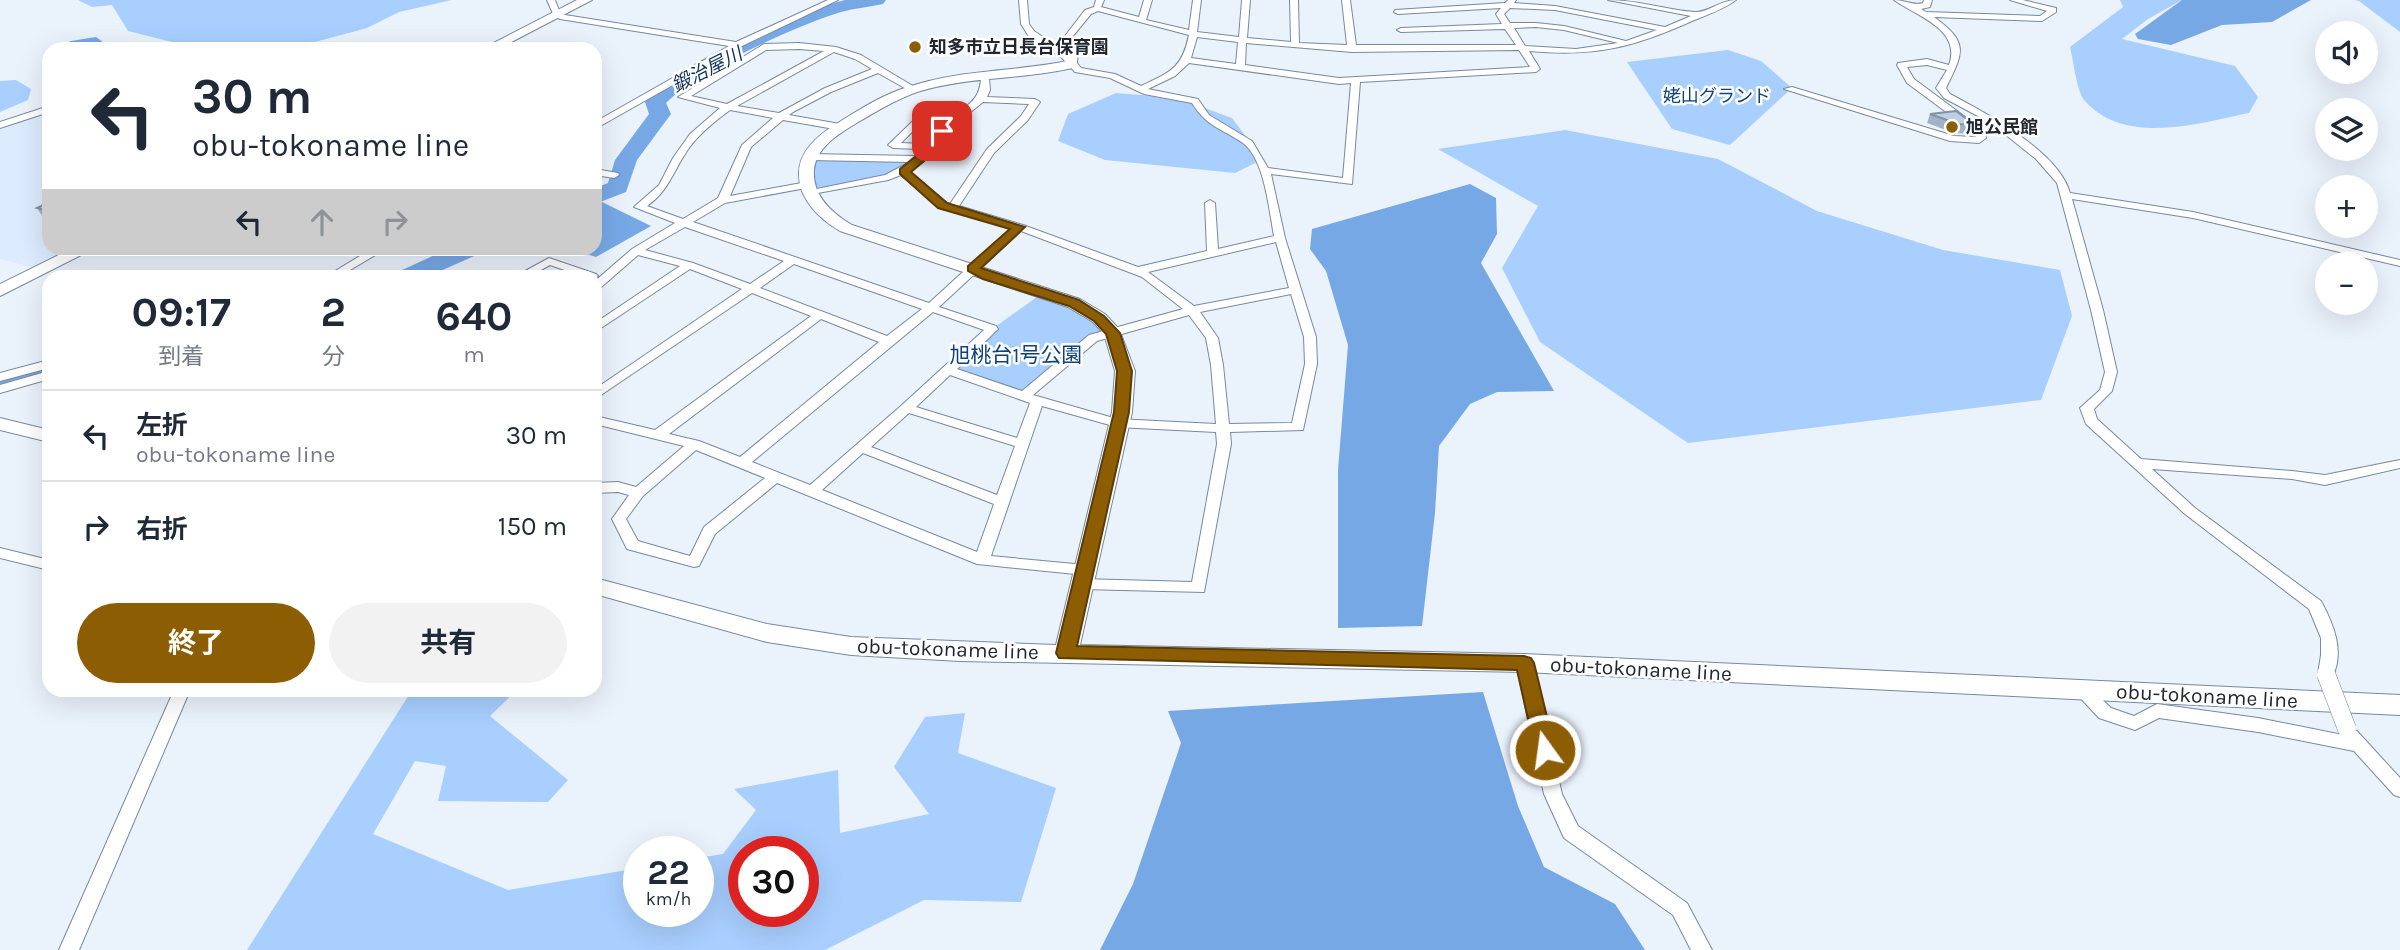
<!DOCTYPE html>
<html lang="ja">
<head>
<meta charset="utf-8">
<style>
  :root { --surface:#fff; --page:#f2f2f3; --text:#1f2937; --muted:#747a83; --line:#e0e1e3; --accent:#8c5d03 }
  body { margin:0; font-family:Karla,"Noto Sans JP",sans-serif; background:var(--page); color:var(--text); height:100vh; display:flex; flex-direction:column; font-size:26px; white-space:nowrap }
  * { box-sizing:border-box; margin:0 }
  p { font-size:23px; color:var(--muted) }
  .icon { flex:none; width:38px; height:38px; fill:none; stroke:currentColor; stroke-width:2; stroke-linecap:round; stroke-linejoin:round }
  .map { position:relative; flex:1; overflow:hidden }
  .sheet { position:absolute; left:42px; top:270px; width:560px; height:427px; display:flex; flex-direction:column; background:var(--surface); border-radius:21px; box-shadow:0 7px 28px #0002 }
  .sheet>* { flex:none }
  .top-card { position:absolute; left:42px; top:42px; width:560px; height:214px; border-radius:21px; box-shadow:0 7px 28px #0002; background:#fff; color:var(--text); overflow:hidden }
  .tools { position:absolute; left:2315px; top:21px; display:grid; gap:14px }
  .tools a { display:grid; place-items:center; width:63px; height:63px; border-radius:50%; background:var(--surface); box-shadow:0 7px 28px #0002; font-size:35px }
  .speed { position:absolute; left:623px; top:836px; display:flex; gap:14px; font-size:35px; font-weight:700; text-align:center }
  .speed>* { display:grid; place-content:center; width:91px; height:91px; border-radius:50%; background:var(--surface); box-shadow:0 7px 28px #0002; line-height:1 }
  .speed small { font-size:18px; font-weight:400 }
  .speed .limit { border:10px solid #d22; background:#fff; color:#111 }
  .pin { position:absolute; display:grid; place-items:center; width:60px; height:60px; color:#fff; margin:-30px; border-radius:14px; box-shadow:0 4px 10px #0006 }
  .me { position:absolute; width:77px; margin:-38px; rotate:346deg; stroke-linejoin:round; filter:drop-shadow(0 0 5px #0008) }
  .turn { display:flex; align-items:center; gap:24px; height:147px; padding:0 35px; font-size:32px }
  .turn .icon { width:91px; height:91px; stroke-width:2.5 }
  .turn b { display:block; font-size:49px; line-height:60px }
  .lanes { display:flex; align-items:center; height:66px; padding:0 35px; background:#0003; justify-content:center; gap:35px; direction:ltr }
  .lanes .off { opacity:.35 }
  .eta { display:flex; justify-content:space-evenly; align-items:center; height:119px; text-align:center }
  .eta b { font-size:42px; font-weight:700; line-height:49px }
  .primary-button { display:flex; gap:14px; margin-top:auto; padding:14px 35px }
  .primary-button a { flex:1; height:80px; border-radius:42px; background:var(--accent); color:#fff; font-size:28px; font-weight:700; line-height:80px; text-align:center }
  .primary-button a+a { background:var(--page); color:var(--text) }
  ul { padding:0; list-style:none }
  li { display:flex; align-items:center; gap:21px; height:91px; padding:0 35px; border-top:2px solid var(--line) }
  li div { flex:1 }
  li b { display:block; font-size:26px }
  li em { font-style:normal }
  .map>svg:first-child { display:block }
  .built { fill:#dcebfe }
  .green { fill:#a8cfff; fill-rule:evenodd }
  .water { fill:#77a8e6 }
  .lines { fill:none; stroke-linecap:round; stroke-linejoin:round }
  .river { fill:#77a8e6; fill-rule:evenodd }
  .street-casing { stroke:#7789a0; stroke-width:2 }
  .secondary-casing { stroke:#7789a0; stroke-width:2 }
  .street { fill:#fff; fill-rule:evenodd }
  .secondary { fill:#fff; fill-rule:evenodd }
  .street-bridge-casing { stroke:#7789a0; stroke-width:19; stroke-linecap:butt }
  .street-bridge { stroke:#fff; stroke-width:18 }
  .wall { fill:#a2b2c7 }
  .building { fill:#bccfe7; stroke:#8491a2; stroke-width:2 }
  .route { fill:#8c5d03; stroke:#5b3c02; stroke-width:2 }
  .poi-dot { fill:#8c5d03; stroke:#fff; stroke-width:2.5 }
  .labels { text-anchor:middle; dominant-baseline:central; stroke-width:5; stroke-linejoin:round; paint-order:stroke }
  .far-poi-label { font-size:18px; font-weight:bold; fill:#202731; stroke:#fff; text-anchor:start }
  .far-park-label { font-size:18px; fill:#0f4279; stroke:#fff }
  .far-water-label { font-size:19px; font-style:italic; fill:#10325a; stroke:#fff }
  .park-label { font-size:21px; fill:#0f4279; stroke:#fff }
  .street-label { font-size:21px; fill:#202731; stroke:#fff }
</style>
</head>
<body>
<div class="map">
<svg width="2400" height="950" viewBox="0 0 2400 950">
  <rect width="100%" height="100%" fill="#eaf2fc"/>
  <path class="built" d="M49,111V248L87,249L43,270L0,259V130Z"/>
  <path class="green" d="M60,0H452L399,12L367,28L315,42L335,49H200L128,31L112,5L92,7L78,0Z
    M2120,0H2182L2148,19L2122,39L2235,66L2258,97L2249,113C2197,124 2124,146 2084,100C2077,91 2073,59 2070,47L2123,7Z
    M2354,0H2400V32L2359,1Z
    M1728,50L1761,61L1792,88L1730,145L1672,129L1627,62Z
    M16,80L31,89L28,100L0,112V81Z
    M1116,93L1177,98L1232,118L1263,159L1235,173L1105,160L1058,141L1068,114Z
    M1565,130L1718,159L1817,211L1943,250L2060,270L2072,316L2041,400L1688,443L1540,342L1502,268L1538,206L1438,149Z
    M810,157L920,159L904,172L827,190L816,187L806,167Z
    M1044,292L1113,333L1092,338L1024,396L948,370L992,329Z
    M412,690H508L514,693L490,716L568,780L548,802L438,801L446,766L415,761L373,834L508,890L639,868V912H698V858L723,854L756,810L734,789L838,770L840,833L929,814L894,767L925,717L965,713L958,753L1056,788L1021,902L924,900L825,950H247ZM744,852H803V912H744Z"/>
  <path class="water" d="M2182,0H2311L2272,22L2222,25L2171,45L2138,39L2135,34Z
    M96,37L107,45L142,42L175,44L164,49H50L71,41Z
    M1470,184L1496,198L1497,234L1481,263L1554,391L1497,392L1470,404L1439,446L1435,513L1422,626L1338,628V470L1348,345L1326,271L1310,249L1312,229Z
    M602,202L651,226L596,257L571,249L595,248V204Z
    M1483,692L1518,806L1544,867L1615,904L1645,950H1100L1133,884L1181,743L1168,711Z"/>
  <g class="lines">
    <path class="river" d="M845,0H886L883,4C869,7 855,8 841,12C795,26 699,70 666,103L671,114L637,160L626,192L595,204V188L608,183L615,160L649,114L645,102C669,66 801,11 845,0Z
      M450,248H484L481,253L429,276H396L400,271Z
      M49,360V378L0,391V373Z"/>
    <defs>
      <path id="street" d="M547,0H555L560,13L565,15L736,42L828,0H838L740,47L595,129V122L729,46L560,19L554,16Z
        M1019,0H1027L1029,24L1034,31L1069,55L1065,36L1085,10L1094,7L1096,0H1104L1101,7L1139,17L1144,0H1152L1146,20L1189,30L1193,0H1201L1197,32L1239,37L1242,0H1250L1247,38L1291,42L1290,0H1298L1299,43L1347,45L1342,0H1350L1356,45H1516L1505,29L1401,32L1397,30L1401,28L1502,24L1496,14L1501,8L1398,14L1394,12L1395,10L1505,3L1508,0H1516L1514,3L1555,6L1665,27L1691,16L1608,0C1638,0 1666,10 1695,12C1708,13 1720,0 1736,0C1724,9 1707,15 1692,21C1632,48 1594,57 1529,51L1540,69L1536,72L1360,82L1352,184L1271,174L1285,238L1316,337L1317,364L1303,430L1230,432L1231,444L1204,592L1081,589L1076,588L1073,584L1076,580L1081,579L1192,582L1217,444L1216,432L1117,427L1042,406L991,556L1085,565L1090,566L1093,570L1090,574L1085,575L977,564L777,483L715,534L699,566L694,567L627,549L612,519L629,495L618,492L595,493V483L618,482L636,487L684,446L595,424V416L655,430L811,316L752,293L595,399V389L742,289L690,269L595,332V323L680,266L638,255L599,289L595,290V281L632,249L675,223L634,207L659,185L673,158L690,134L720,108L678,97L764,44L799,43L836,47L861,55L918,89L910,91L878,73L831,92L793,112L789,115L840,124L845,127L840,130L783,120L751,147L730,196L807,182L811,183V187L725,203L693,222L929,303L1011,228L939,207L901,175L888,180L807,195V191L885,175L910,162L810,160L805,157L810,154L915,156L921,149L893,148L888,145L913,121L937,108L960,112C973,101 980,96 981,78L985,75L989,78L990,90L987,97L1035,99L1040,102L1028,120L994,153L959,206L1023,225L1138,267L1207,251L1205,203L1210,200L1215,203L1218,249L1274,236C1269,210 1265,160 1243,143C1221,128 1207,127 1192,103L1144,94L1110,78L1075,72L1062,58L1028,35L1021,24ZM1510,8L1555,10L1657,30L1626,41L1564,26L1536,23H1510L1504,14ZM1098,11L1189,35C1182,69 1170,72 1141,86L1115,74L1081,68L1077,63L1078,51L1073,36L1091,14ZM1536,27L1564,30L1618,43L1576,49L1525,46L1514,28ZM1197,37L1238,42L1236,64L1191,58ZM1246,43L1352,52L1519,50L1530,67L1339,78L1245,65ZM799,49L824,51L727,104L691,96L766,50ZM834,52L855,59L872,69L825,88L779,113L737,106ZM1189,63L1339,84L1351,83L1343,178L1268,168L1252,141L1209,115L1198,99L1148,89L1175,76ZM983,102L1029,104L1021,116L987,149L950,204L947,203L909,171L924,161L945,133ZM730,110L773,118L742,145L718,198L683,219L647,206C669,191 674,169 689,148C700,133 715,121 730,110ZM941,113L954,116L926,144L901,143L919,125ZM685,227L784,261L750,284L693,263L645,250ZM1021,231L1142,277L1183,309L1089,335L1022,391L957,369L998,329L996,326L939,307ZM1276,242L1289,288L1194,306L1148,272ZM794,264L922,309L887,336L760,288ZM1291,294L1304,337L1305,364L1292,423L1229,424L1223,365L1218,338L1200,312ZM933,312L984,330L902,405L810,485L752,462ZM1189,315L1206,338L1211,365L1216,424L1117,419L1033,395L1097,341ZM821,319L879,342L740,457L699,441L669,434ZM950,375L1030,403L1017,438L916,407ZM909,413L1015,446L997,495L871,447ZM696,450L765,478L704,527L690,556L638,541L626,519L643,496ZM863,453L994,504L977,552L822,490Z
        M1894,0C1905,0 1913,6 1923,3L1924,0H1932L1930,7L1921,9L1926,12L2040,16L2047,11L2010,0H2023L2056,8V12L2042,21L1934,17C1970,43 1963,53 1946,88L1950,94C1986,113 2059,152 2070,193L2193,212L2400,260V266L2193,218L2072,199L2103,310L2117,372L2112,391L2094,409L2097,419L2141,459L2292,471L2325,475L2400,460V468L2325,485L2292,479L2152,469L2195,508L2321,601C2334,625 2345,652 2332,678L2326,680L2320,678L2318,674L2321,655V638L2309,609L2185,514L2086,424L2080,408L2100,390L2105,372L2091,310L2057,183L2036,159L1991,123L1944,98L1936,88L1947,70L1927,65L1907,67L1914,79L1984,131L1986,138L1979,143L1950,141L1784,89L1792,87L1954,136L1976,137V134L1907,83L1897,65L1898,63L1927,59L1949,65C1962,29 1916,16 1894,0Z
        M49,106V112L0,128V122Z
        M595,169L618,173L619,175L614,178L595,175Z
        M373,248H387L340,276H327Z
        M549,258L596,274L598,276L595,279V276H582L550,265L530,276H516Z
        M49,360V368L0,381V373Z
        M49,371V379L0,393V385Z
        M0,548L49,560V570L0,558Z
        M1524,657L1530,659L1532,663L1562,794L1578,826L1687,903L1712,950H1691L1673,915L1564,838L1544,794L1516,663L1518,659Z
        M2081,684L2087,685L2111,708L2134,716L2157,704L2258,718L2343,735L2345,731L2351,729L2357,731L2400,778V797L2394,795L2354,751L2258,732L2159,718L2135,730L2099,718L2073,690L2075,685Z
        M174,690H190L79,950H59Z"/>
      <path id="secondary" d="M577,0H592L498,49H482Z
        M1072,60L1077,61V67C1025,80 968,76 917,92C895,100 875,112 855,124C837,135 816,148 814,170C812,196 832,213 852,225L1080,299L1105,314L1119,329L1135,371L1132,412L1080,645L1524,654L2400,695V715L1524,672L960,661L851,655L767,642L595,594V578L767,624L851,637L1056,645L1112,412L1115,371L1104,334L1093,322L1068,307L840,231C820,219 798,199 799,173C799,149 822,132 841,121C862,108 884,94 908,87C961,69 1018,72 1072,60Z
        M73,248H95L0,296V284Z
        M0,418L49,430V442L0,430Z"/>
    </defs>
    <use href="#street" class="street-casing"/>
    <use href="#secondary" class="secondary-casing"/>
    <use href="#street" class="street"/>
    <use href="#secondary" class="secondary"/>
    <defs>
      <path id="street-bridge" d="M2326,674L2347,729"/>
    </defs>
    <use href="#street-bridge" class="street-bridge-casing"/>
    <use href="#street-bridge" class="street-bridge"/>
  </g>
  <path class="wall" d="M1930,114L1975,125L1971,134L1954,133L1927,123Z
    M49,202V223L46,222L37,208Z"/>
  <path class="building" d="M1956,111L1975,125L1958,124L1930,114Z
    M49,202V211L37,208Z"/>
  <path class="route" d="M938,129L947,131L924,161L911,172L947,203L1025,227L981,268L1079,300L1104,316L1120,333L1132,371L1129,412L1077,646L1524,656L1531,658L1534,663L1555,750L1552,755L1545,758L1538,755L1535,750L1517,670L1059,658L1056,653L1114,412L1117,371L1106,334L1094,321L1069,306L983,279L968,271V266L1010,229L938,208L900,174V169L916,156Z"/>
  <g class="poi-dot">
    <circle cx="915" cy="47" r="7"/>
    <circle cx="1952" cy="127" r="7"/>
  </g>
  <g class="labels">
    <g class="far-poi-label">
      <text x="929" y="47">知多市立日長台保育園</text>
      <text x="1966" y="127">旭公民館</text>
    </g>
    <g class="far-park-label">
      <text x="1717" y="96">姥山グランド</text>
    </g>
    <g class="far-water-label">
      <text transform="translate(707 70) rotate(-27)">鍛治屋川</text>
    </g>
    <g class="park-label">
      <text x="1016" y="355">旭桃台1号公園</text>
    </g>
    <g class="street-label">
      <text transform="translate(948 649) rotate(2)">obu-tokoname line</text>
      <text transform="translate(1641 669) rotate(3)">obu-tokoname line</text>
      <text transform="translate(2207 696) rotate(3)">obu-tokoname line</text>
    </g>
  </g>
</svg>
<div class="tools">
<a><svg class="icon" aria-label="sound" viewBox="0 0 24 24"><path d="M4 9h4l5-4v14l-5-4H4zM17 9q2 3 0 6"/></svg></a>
<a><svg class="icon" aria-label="layers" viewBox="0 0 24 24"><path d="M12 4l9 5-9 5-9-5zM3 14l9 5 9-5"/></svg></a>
<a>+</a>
<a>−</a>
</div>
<div class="speed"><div>22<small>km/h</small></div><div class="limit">30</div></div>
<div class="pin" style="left:942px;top:131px;background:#d93025"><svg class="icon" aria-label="arrive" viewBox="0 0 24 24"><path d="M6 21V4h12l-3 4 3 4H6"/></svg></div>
<svg class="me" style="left:1545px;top:750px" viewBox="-20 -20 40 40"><circle r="17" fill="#8c5d03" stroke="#fff" stroke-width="3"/><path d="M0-11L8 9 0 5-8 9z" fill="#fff"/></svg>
<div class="top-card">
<div class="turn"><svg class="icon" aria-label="left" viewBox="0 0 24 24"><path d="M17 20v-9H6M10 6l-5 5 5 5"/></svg><div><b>30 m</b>obu-tokoname line</div></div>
<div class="lanes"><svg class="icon" aria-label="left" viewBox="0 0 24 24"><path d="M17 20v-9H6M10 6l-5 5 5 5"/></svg><svg class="icon off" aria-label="ahead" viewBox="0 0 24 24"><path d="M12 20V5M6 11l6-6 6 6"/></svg><svg class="icon off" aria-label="right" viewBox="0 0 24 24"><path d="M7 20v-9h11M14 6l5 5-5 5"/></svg></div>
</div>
<section class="sheet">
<div class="eta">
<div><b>09:17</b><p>到着</p></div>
<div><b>2</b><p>分</p></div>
<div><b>640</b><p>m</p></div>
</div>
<ul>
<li><svg class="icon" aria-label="left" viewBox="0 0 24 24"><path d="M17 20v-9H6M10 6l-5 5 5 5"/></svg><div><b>左折</b><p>obu-tokoname line</p></div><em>30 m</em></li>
<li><svg class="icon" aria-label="right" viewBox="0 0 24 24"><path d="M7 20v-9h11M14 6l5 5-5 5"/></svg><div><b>右折</b></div><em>150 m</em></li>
</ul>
<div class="primary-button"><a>終了</a><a>共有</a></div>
</section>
</div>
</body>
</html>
